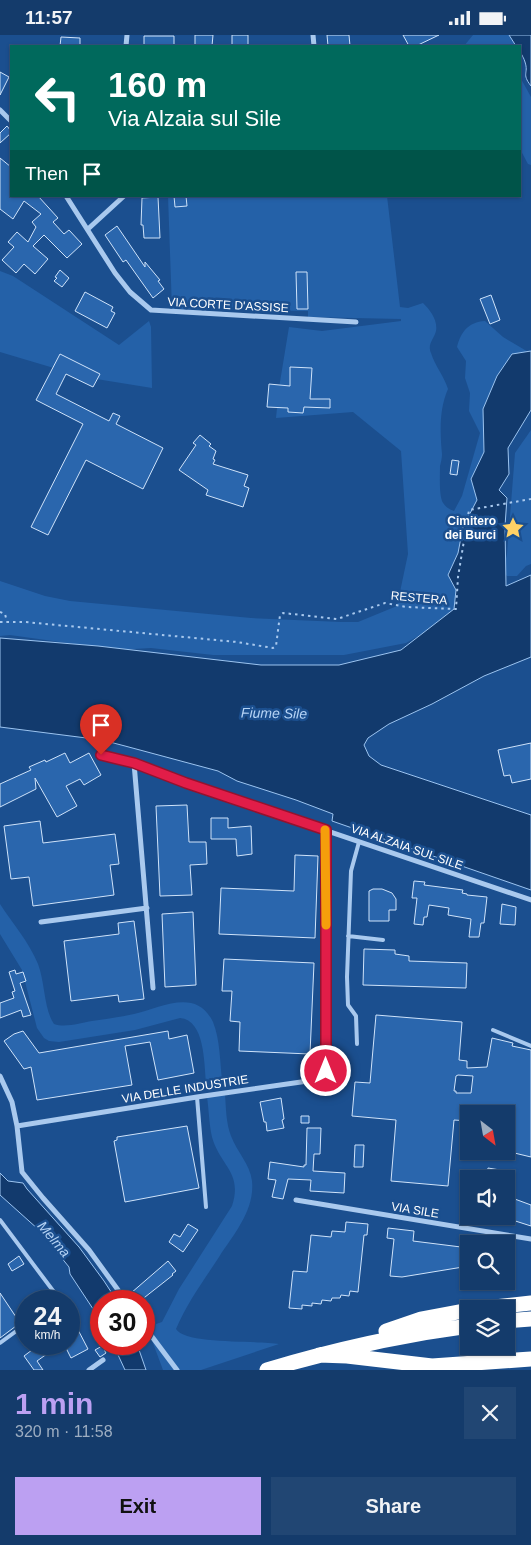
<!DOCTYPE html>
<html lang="en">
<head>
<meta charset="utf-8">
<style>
  :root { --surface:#143b6b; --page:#214673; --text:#f1f3f6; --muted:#9dadc1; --line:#33557e; --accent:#bca0f2 }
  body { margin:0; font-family:Arial,sans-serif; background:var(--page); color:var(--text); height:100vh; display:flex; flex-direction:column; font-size:19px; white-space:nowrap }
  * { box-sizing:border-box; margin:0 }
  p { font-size:16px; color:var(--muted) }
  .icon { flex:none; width:28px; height:28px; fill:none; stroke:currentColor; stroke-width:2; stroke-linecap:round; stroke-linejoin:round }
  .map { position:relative; height:1335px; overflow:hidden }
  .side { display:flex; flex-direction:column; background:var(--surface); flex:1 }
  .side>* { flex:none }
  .guide { position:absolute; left:10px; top:10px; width:511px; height:152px; border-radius:0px; box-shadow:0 1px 4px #0004,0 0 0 1px var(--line); background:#00695c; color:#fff; overflow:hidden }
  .needle { width:32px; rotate:149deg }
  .buttons { position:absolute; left:460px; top:1070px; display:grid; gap:10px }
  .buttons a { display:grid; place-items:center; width:55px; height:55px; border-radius:0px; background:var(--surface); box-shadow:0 1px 4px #0004,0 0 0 1px var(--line); font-size:25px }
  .speed { position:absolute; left:15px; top:1255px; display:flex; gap:10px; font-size:25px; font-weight:700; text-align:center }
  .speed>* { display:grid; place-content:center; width:65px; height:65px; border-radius:50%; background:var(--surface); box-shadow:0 1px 4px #0004,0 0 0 1px var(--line); line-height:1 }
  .speed small { font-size:12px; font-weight:400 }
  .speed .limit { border:8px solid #d22; background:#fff; color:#111 }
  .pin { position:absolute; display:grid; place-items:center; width:42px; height:42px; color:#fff; margin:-51px -21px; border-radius:50% 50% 50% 0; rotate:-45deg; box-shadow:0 0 5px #0007 }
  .pin .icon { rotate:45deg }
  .me { position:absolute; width:55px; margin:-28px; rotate:0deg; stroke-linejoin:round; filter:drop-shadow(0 0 4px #0008) }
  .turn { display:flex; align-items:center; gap:18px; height:105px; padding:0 15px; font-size:22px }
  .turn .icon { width:65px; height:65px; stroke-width:2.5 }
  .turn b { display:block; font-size:35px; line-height:42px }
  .then { display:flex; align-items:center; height:48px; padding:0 15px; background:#0003; gap:10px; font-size:19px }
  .round { display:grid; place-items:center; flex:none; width:52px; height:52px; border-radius:0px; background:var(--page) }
  .head { display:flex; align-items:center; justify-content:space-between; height:85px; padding:0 15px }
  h1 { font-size:30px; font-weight:600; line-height:38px; color:var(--accent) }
  .cta { display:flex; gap:10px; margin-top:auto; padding:10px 15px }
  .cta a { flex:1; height:58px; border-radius:0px; background:var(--accent); color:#111; font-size:20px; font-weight:600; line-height:58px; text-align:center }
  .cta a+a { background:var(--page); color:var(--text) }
  .status { display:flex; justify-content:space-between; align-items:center; height:35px; padding:0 25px; background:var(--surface); direction:ltr }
  .status svg { height:14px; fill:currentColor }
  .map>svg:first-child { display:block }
  .green { fill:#2461a8 }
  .water { fill:#123a6d; stroke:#9cc4f0 }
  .building { fill:#2a66ad; stroke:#cfe3fa; fill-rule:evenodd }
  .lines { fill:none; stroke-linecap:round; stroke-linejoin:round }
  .path { stroke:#a9c9ee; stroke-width:2; stroke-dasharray:2.5 4; stroke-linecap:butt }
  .lane { stroke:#a9c9ee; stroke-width:4 }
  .street { stroke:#a9c9ee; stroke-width:5 }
  .highway { stroke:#fff; stroke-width:15 }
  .route-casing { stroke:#92132f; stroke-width:12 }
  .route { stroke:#e11d48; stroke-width:9 }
  .slow { stroke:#f59e0b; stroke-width:9 }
  .labels { text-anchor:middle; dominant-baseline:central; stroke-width:5; stroke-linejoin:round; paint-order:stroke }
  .street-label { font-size:12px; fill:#fff; stroke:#1b4f8f }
  .poi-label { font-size:12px; font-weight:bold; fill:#fff; stroke:#1b4f8f; text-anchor:end }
  .water-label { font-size:14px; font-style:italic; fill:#b5d3f5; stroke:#1b4f8f }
</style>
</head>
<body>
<div class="status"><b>11:57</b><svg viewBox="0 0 49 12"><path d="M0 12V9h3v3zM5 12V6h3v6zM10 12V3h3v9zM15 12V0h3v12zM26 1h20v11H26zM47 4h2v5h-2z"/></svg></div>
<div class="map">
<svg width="531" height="1335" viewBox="0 0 531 1335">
  <rect width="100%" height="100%" fill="#1b4f8f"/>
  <path class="green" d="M473,0H509L516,11H464Z
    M520,42L531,62V130L528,129L520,114Z
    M168,161H387L400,272L408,273L423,268C430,275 438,285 436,296C434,304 427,309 431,318C435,331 444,341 448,354C439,374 440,398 442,419C442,423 441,427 440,431C440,441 439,457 442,466C445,472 449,474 454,476L462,461L480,398L469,376L470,358L465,343L466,326L457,312C461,297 468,287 485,286L503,302L530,318L514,334L474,564L436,591L406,608L344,620H213L151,613L117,615L10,600L0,601V546L45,561L70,566L251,583L341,587H358L397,571L408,519L401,416L353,377L276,383L279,353L289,292L322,296L401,286V284L308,282V276L172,274Z
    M0,236L13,241L119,310L149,286L151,292L152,353L84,342L0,317Z
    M531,395V529L526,531L517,541H507L503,536L507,519L515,418Z
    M0,869C13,889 29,907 38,929C45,947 44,975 54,989C65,993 81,988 92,986C106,984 120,982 134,979C161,973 196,952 213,987C220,1004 220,1027 222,1045L206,1047C204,1028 205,985 180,983L135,995L59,1007L49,1006L44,1003L37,993L22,935L0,899Z
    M225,1059C226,1073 226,1088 231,1101C237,1117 250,1129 252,1146C255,1175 234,1199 219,1222C204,1245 187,1268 176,1294C185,1310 259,1305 279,1309L201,1335H163L147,1292L162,1287L179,1254L232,1171C243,1137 220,1131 212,1102C209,1089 209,1075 207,1062Z"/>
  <path class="water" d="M509,0H531V51C521,38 529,39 525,27C523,20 520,20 520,11H516Z
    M531,316V375L508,413L509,439L499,455L507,463L505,491L506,551L531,540V622L484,641L432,669L389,689L368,703L364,710L369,721L381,730L531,780V855L332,786L333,779L296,765L237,746L218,736L125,711L102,705L0,692V603L98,611L261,630H339L401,615L454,574L456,555L448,540L458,518L463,492L477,465L471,444L484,417L483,374L497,341L512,319Z
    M0,1138L8,1146L23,1148L27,1154L79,1212L104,1246L117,1266H101V1286L70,1239L69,1232L39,1195L0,1160Z
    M113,1309H137L146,1335H125Z"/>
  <path class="building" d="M195,0H213L212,11H195Z
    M232,0H248V11H232Z
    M327,0H349L350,11H328Z
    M403,0H439L416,11H409Z
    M144,1H174V11H144Z
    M61,2L80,3V11H60Z
    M0,37L9,42L0,60Z
    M7,91L11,96V98L0,108V98Z
    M0,123L11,132V161H38L58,183L53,187L64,199L69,195L82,209L67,223L44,200L33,211L48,224L35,239L24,229L16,238L2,225L14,212L8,207L17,197L28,207L36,192L32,187L41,179L24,166L13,184L0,174Z
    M174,161H186L187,171L175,172Z
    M158,162L160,203H144L143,190H141L142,163Z
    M117,191L145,232V227L160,245L158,246L164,254L153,263L126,225L123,227L105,200Z
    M60,235L69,243L62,252L54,246L57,243L55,242Z
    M296,237H307L308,274H297Z
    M85,257L113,272L111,276L115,278L107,293L75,276Z
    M491,260L500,285L490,289L480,264Z
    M60,319L100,339L93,352L66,339L56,359L109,386L113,378L120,381L116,389L163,413L143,454L86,425L48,500L31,492L83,389L36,365Z
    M290,332L312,333L310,364H330V373L304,372L303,378L288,377V373L267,372L269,349L290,351Z
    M200,400L211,409L209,411L216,416L213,424L215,425L213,429L248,440L244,451L249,453L243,472L206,460L208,455L179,435L196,410L193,408Z
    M452,425L459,426L457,440L450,439Z
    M531,708V744L512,748L510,740L504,741L498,715Z
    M65,718L70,728L89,718L101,740L84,750L80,744L66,751L77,771L57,782L35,743L36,754L0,772V749L31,735L29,732L45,725L46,727Z
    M187,770L189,807H206L207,829L190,830L192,860L160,861L156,771Z
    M211,783H228V793L251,791L252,819L237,821L236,804H211Z
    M40,786L43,808L115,799L119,829L110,830L114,860L33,871L29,842L11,844L4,791Z
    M295,820L318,821L315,903L219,899L221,853L294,856Z
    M414,846L425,847L424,850L463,855L462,858L467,859V860L487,862L484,888H481L479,902H469L471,884L448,880L449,873L429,870L427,882H424L423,890L414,889L417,863H412Z
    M373,854H382L392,858L396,864V875H389V886H369V856Z
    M502,869L516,872L515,890L500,889Z
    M193,877L196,950L165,952L162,879Z
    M134,886L144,964L119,967L118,960L71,966L64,906L119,899L118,888Z
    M364,914L395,915V919L409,921V926L467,928L466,953L363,950Z
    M224,924L314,928L310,1019L239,1016L240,987L230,986L232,956H222Z
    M15,935L16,939L23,937L26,946L20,948L31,980L23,982L21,975L0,983V968L14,963L12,957L15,956L9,937Z
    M376,980L462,987L459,1025L467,1026V1033L487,1032L492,1003L513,1008L512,1011L531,1015V1122L506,1116V1079H469V1086L454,1085L448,1151L391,1146L396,1085L352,1081L355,1047L370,1048ZM458,1040L473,1041L471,1058H456V1056H454L456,1041Z
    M23,996L39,1018L168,996L169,1004L187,1000L194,1038L158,1045L150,1007L125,1011L132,1050L37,1065L31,1032L24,1034L4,1006L14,999Z
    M281,1063L284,1084L282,1085L284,1093L267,1096L266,1087H264L260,1067Z
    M301,1081H309V1088H301Z
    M187,1091L199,1153L125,1167L114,1106L117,1105V1102Z
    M307,1093H321L320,1119H314L313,1136L345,1138L344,1158L310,1156L311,1145L288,1144L283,1164L272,1162L276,1145L268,1144L270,1127L304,1132V1130H306Z
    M355,1110H364L363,1132H354Z
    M488,1133L506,1136L505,1144H486Z
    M506,1143L514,1144L510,1166H506Z
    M512,1163L531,1170V1191L506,1183Z
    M346,1187L368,1189L367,1200H364L358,1257L350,1256L349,1261L341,1260L340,1263H332L331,1266L322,1265L321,1269L312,1268V1271L302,1270V1274L289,1273L293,1236L307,1237L311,1200L331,1202L332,1196L345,1197Z
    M188,1189L198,1195L183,1217L169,1207L174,1199L180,1202Z
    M388,1193L414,1196L413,1206L469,1213V1231L402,1242L390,1241L394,1204L387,1203Z
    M19,1221L24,1229L12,1236L8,1229Z
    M168,1226L176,1236L172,1239L173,1240L140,1266H137L131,1258Z
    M0,1258L20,1288L0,1303Z
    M75,1289L88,1314L71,1323L64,1309H69V1293Z
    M40,1309H61L37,1326L43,1335H34L24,1321Z
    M102,1311L106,1318L100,1322L95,1315Z"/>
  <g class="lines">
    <path class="path" d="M0,577L5,579L7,587
      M0,587H25L237,607L273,613L276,611L280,580L283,578L337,584L385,568L406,572L456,574L458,542L469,475L531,464"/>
    <path class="lane" d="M348,901L383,905
      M493,995L531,1011
      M357,1009L356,981L348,970L347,942L351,836L359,807
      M197,1062L206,1172
      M0,1185L60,1265L59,1266
      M0,1308L26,1289"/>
    <path class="street" d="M313,0L314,11
      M126,11L127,0
      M0,75L11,86
      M66,161L115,238L130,257L151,275L356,287
      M88,194L124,161
      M101,720L134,728L186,748L531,865
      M134,728L153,953
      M41,887L147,873
      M0,1041L12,1067L17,1091
      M296,1165L531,1204
      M126,1266L89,1215L43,1163L22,1137L17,1091L197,1062L308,1046L319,1041L326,1036V795
      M144,1291L177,1335
      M89,1335L103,1325"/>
    <path class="highway" d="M476,1274L531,1268
      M506,1286L531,1284
      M386,1296L421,1284L469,1275
      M319,1320L347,1321L432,1331L531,1324
      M267,1335C333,1315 400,1300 469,1291"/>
  </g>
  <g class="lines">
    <defs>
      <path id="route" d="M101,720L134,728L186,748L326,795V1036"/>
    </defs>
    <use href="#route" class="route-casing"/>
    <use href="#route" class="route"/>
    <path class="slow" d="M325,795L326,890"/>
  </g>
  <defs>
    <symbol id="sight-bare" viewBox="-9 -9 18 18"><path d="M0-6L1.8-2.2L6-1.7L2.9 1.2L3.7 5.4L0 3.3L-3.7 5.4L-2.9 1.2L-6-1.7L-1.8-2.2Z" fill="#ffd166" stroke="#1b4f8f" stroke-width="2.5" paint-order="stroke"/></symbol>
  </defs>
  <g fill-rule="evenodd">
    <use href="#sight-bare" x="497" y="477" width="32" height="32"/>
  </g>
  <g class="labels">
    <g class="street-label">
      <text transform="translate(228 270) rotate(3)">VIA CORTE D'ASSISE</text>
      <text transform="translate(419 563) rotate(5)">RESTERA</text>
      <text transform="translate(407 812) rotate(19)">VIA ALZAIA SUL SILE</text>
      <text transform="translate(185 1054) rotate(-9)">VIA DELLE INDUSTRIE</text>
      <text transform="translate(415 1175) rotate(9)">VIA SILE</text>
    </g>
    <g class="poi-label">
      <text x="496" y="486">Cimitero<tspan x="496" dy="14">dei Burci</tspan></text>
    </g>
    <g class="water-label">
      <text transform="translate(274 678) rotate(1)">Fiume Sile</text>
      <text transform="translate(54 1204) rotate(50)">Melma</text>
    </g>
  </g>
</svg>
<div class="buttons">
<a><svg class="needle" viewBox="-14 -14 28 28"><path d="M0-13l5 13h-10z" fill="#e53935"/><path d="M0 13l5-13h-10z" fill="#9dadc1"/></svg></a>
<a><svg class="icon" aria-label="sound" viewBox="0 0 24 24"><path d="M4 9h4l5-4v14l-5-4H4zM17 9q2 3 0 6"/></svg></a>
<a><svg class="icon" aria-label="search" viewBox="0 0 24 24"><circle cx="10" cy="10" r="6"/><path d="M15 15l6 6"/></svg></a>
<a><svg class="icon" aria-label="layers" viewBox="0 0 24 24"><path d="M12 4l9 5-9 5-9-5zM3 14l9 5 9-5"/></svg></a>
</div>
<div class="speed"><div>24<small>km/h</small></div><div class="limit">30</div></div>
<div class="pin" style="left:101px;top:720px;background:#d93025"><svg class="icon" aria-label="arrive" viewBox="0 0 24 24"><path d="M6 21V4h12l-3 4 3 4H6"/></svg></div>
<svg class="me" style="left:326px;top:1036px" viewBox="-20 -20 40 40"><circle r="17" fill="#e11d48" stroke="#fff" stroke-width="3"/><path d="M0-11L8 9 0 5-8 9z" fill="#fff"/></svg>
<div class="guide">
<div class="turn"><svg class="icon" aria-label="left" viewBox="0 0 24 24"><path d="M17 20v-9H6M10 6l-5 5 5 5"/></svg><div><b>160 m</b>Via Alzaia sul Sile</div></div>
<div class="then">Then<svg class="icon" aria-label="arrive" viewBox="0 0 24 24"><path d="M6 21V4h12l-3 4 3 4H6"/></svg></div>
</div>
</div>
<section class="side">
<div class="head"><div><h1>1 min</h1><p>320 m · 11:58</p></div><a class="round"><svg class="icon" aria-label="close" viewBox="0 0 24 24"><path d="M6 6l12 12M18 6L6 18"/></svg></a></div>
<div class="cta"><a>Exit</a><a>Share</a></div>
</section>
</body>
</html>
